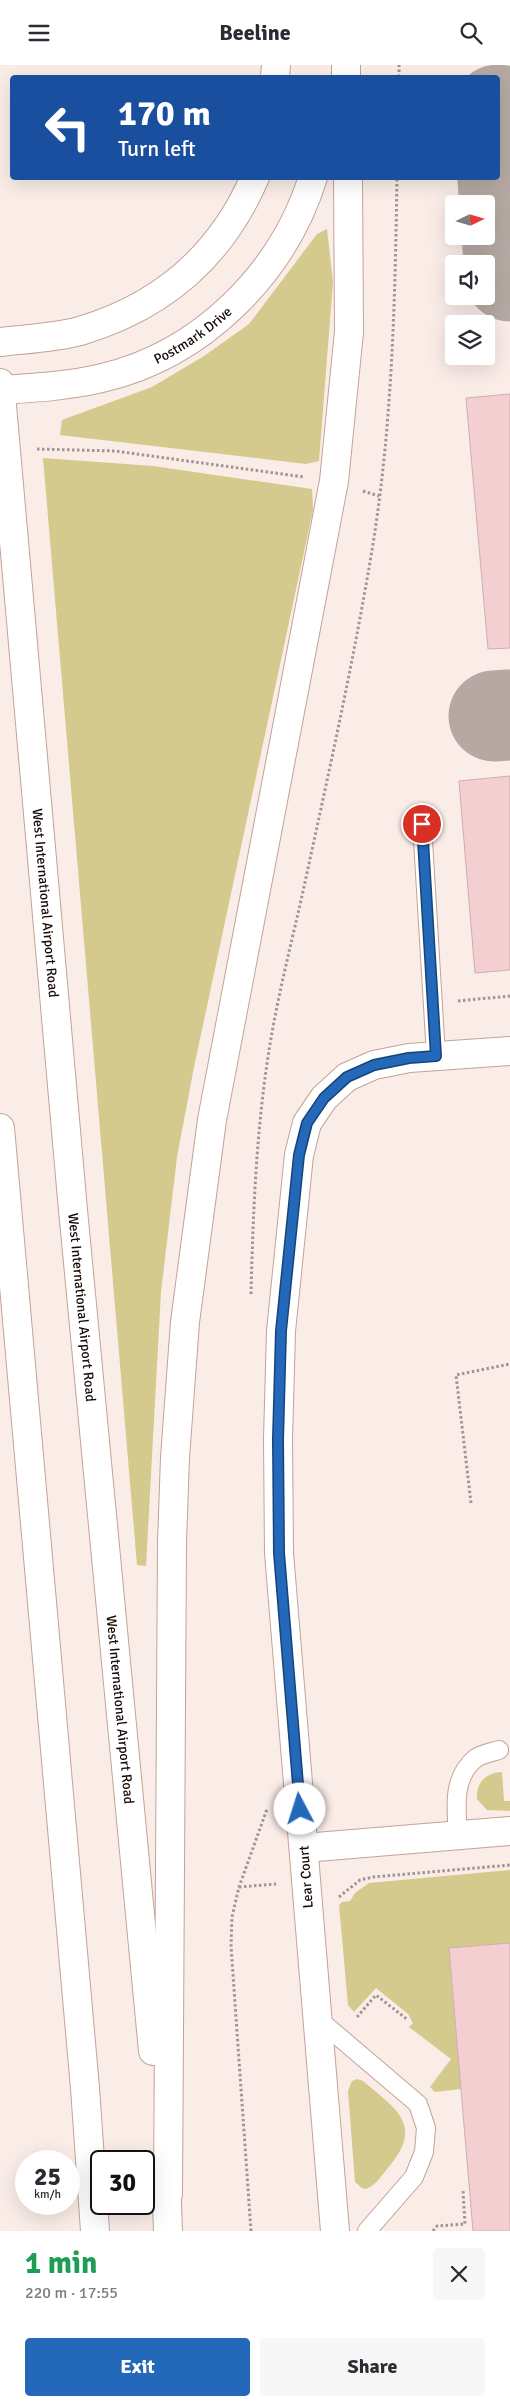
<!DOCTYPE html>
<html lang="en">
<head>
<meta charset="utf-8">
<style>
  :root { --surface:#fff; --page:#f7f7f7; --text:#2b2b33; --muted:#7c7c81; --accent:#2468b9 }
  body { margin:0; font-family:Signika,sans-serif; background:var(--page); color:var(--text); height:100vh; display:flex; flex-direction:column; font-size:19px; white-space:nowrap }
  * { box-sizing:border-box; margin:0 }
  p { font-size:16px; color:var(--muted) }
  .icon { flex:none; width:28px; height:28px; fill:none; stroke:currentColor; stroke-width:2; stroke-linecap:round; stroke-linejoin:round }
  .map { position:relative; height:2166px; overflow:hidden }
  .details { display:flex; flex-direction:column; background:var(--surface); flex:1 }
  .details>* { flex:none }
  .hud { position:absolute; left:10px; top:10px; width:490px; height:105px; border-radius:5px; box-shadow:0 5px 20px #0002; background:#1a4fa0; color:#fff; overflow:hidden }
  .needle { width:32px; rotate:85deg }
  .tools { position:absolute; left:445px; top:130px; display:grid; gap:10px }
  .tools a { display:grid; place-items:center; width:50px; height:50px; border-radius:5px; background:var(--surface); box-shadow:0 5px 20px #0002; font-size:25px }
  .speed { position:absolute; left:15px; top:2085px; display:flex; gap:10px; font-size:25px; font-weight:700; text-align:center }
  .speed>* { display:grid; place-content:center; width:65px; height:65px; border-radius:50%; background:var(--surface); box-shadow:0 5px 20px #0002; line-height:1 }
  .speed small { font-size:12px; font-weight:400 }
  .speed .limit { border:2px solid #111; border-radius:8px; background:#fff; color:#111 }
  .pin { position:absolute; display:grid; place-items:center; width:42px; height:42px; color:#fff; margin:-21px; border:2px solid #fff; border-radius:50%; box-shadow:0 1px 5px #0007 }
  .me { position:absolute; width:55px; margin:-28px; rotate:355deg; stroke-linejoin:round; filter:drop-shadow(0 0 4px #0008) }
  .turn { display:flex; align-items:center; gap:18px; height:105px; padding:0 25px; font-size:22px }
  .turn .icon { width:65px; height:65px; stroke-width:2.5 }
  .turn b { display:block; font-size:35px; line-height:42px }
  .round { display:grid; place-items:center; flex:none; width:52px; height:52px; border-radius:5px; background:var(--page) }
  .summary { display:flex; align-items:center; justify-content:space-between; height:85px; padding:0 25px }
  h1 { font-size:30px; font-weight:700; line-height:38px; color:#1e9e55 }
  .action { display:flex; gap:10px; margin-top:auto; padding:10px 25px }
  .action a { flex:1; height:58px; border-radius:5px; background:var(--accent); color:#fff; font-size:20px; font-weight:700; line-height:58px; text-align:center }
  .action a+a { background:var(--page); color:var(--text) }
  header { display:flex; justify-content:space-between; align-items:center; height:65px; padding:0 25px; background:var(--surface); font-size:22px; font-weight:700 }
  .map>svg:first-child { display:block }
  .green { fill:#d4ca8d }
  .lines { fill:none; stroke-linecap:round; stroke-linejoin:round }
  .taxiway { stroke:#b6a9a4; stroke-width:91 }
  .building { fill:#f4cfd2; stroke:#d1adb0 }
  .service-casing { stroke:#c3a397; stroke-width:20 }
  .minor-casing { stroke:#c3a397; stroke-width:30 }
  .tertiary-casing { stroke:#c3a397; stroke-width:30 }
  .primary-casing { stroke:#c3a397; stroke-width:30 }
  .path { stroke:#a29591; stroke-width:3; stroke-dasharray:2.5 2.5; stroke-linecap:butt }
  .service { stroke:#fff; stroke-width:18 }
  .minor { stroke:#fff; stroke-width:28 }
  .tertiary { stroke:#fff; stroke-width:28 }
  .primary { stroke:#fff; stroke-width:28 }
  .route-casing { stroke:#174478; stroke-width:12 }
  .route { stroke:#2468b9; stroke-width:9 }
  .labels { text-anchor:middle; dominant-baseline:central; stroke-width:4.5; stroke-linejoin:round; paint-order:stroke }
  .street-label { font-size:14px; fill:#140906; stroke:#fdfdfd }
</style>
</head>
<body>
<header><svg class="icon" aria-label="menu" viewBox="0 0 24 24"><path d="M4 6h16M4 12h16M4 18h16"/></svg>Beeline<svg class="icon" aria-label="search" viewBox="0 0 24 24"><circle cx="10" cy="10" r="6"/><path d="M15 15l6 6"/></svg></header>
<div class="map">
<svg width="510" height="2166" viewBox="0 0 510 2166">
  <rect width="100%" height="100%" fill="#faece7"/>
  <path class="green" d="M327,164L333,217L319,396L306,399L60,370L62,355L152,322L204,291L249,259L317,169Z
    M43,393L153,401L312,424L313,445L194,1002L177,1092L161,1227L146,1501L137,1500Z
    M502,1707L504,1736H510V1746L487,1745L477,1734C476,1718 485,1708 502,1707Z
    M510,1805V1878L449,1884L461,2024L435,2027L430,2022L451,1994L409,1962L413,1958L408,1949L376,1923L354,1947L348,1940L339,1840L342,1837L350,1836L355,1828L369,1818Z
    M357,2014L363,2016C393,2042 424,2058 391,2099C384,2107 377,2120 366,2124L362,2123L355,2117L348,2026L352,2016Z"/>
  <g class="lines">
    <path class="taxiway" d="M498,45L510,211
      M494,651L510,650"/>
  </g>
  <path class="building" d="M510,329V583L488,584L466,333Z
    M510,711V905L475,908L459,716Z
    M510,1878V2166H473L449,1883Z"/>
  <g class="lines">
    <defs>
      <path id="service" d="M422,759L436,991
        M458,1770C456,1743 452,1712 476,1693C482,1689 492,1687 499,1685
        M318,1954L418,2039L426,2063L424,2087L414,2112L367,2166"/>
      <path id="minor" d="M304,1783L510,1766
        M335,2166L279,1488L278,1374L281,1266L299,1090L307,1058L324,1033L347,1012L374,1000L409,993L510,986"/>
      <g id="tertiary">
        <path d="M275,12L276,0"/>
        <path d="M0,277C26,274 54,273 80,266C161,242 221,191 255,112"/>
        <path id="s1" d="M0,325C34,323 69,321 102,313C201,290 283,209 313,112"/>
      </g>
      <g id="primary">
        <path d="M346,0V12"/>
        <path id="s2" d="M0,318L73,1145L153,1986"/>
        <path d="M0,1063L85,2023L95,2166"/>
        <path d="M166,2111L168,2166"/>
        <path d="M168,2129L172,1477L175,1393L185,1257L212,1055L334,416L349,267L348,112"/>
      </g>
    </defs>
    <use href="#service" class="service-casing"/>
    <use href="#minor" class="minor-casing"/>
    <use href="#tertiary" class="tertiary-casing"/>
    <use href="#primary" class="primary-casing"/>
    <path class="path" d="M399,12V0
      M37,384L115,386L304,412
      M363,426L379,431
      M458,936L510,931
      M251,1229C253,1150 256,1071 268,992C276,938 290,884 302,831C326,720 351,609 370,497C392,370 395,241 397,112
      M471,1438L456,1310L510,1299
      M239,1822L276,1819
      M339,1832L360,1815L373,1812L510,1800
      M357,1952L376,1930L408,1955
      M251,2166L231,1881L232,1852L239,1822L267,1744
      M433,2166L437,2161L465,2159L463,2126"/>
    <use href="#service" class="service"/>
    <use href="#minor" class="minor"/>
    <use href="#tertiary" class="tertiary"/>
    <use href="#primary" class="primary"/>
  </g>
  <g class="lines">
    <defs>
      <path id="route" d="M300,1744L279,1488L278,1374L281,1266L299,1090L307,1058L324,1033L347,1012L374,1000L409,993L436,991L422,759"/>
    </defs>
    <use href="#route" class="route-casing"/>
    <use href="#route" class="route"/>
  </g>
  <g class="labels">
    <g class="street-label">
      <text stroke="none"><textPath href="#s1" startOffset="204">Postmark Drive</textPath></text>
      <text stroke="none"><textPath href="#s2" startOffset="522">West International Airport Road</textPath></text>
      <text stroke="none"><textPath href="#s2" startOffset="928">West International Airport Road</textPath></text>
      <text stroke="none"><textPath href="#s2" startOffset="1332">West International Airport Road</textPath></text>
      <text transform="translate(306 1812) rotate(-94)">Lear Court</text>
    </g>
  </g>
</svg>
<div class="tools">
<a><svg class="needle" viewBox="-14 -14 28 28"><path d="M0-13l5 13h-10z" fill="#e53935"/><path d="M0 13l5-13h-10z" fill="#7c7c81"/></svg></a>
<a><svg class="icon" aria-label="sound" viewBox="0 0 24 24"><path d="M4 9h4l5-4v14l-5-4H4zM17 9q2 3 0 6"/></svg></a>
<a><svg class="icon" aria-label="layers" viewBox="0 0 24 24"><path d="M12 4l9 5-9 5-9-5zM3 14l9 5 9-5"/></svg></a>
</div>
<div class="speed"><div>25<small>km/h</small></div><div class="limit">30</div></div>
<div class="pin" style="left:422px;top:759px;background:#d93025"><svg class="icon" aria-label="arrive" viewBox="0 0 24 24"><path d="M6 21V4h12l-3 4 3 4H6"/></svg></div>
<svg class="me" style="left:300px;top:1744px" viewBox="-20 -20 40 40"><circle r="19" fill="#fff"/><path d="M0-13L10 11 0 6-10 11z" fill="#2468b9"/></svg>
<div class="hud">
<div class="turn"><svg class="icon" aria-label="left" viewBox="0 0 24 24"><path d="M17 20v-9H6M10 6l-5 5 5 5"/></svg><div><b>170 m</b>Turn left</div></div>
</div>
</div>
<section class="details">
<div class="summary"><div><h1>1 min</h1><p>220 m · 17:55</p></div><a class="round"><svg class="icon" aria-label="close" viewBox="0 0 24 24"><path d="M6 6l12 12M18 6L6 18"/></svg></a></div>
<div class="action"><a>Exit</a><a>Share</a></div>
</section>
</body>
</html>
